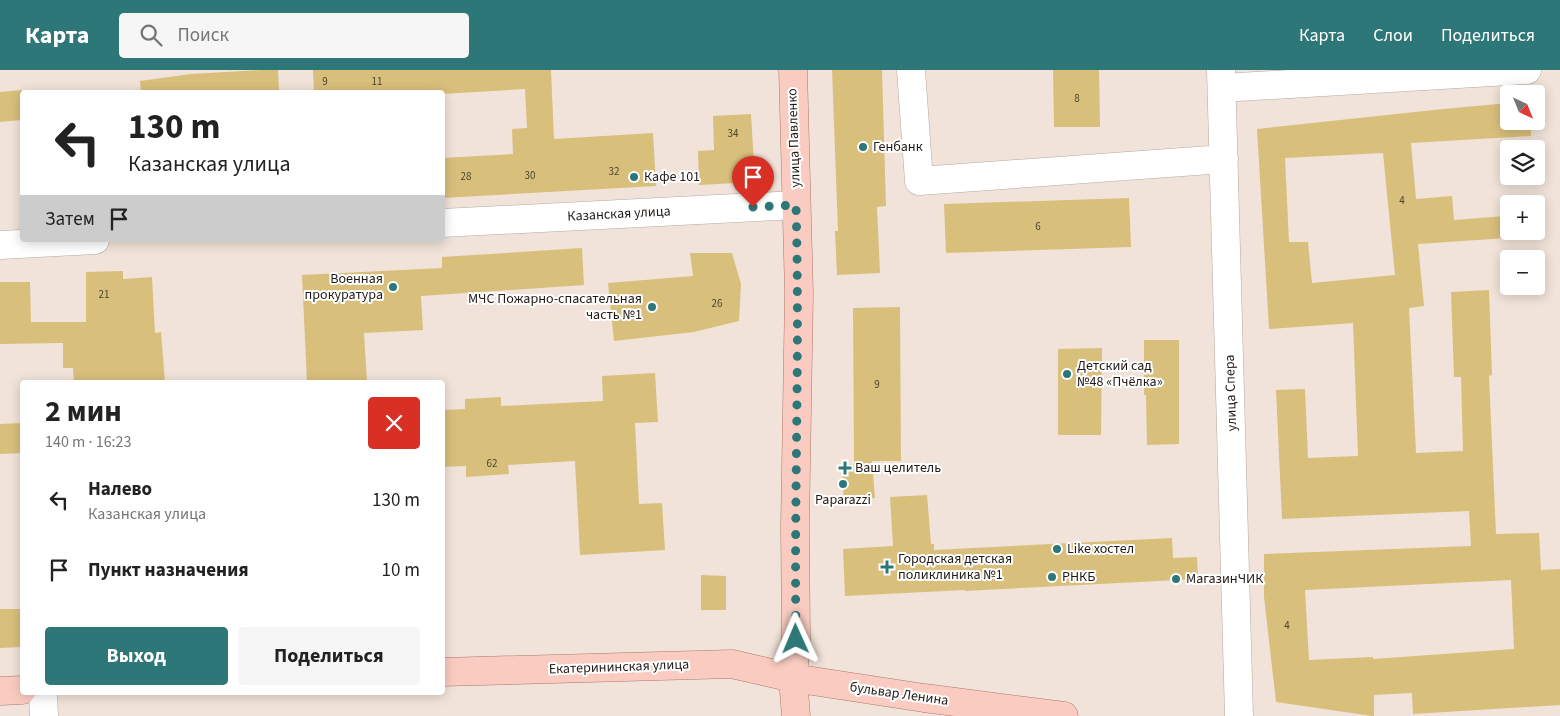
<!DOCTYPE html>
<html lang="ru">
<head>
<meta charset="utf-8">
<style>
  :root { --surface:#fff; --page:#f6f6f6; --text:#222; --muted:#767676; --accent:#2d7778 }
  body { margin:0; font-family:"Source Sans 3",sans-serif; background:var(--page); color:var(--text); height:100vh; display:flex; flex-direction:column; font-size:19px; white-space:nowrap }
  * { box-sizing:border-box; margin:0 }
  p { font-size:16px; color:var(--muted) }
  .icon { flex:none; width:28px; height:28px; fill:none; stroke:currentColor; stroke-width:2; stroke-linecap:round; stroke-linejoin:round }
  .map { position:relative; flex:1; overflow:hidden }
  .side { position:absolute; left:20px; top:310px; width:425px; height:315px; display:flex; flex-direction:column; background:var(--surface); border-radius:5px; box-shadow:0 2px 12px #0003 }
  .side>* { flex:none }
  .hud { position:absolute; left:20px; top:20px; width:425px; height:152px; border-radius:5px; box-shadow:0 2px 12px #0003; background:#fff; color:var(--text); overflow:hidden }
  .needle { width:32px; rotate:137deg }
  .tools { position:absolute; left:1500px; top:15px; display:grid; gap:10px }
  .tools a { display:grid; place-items:center; width:45px; height:45px; border-radius:5px; background:var(--surface); box-shadow:0 2px 12px #0003; font-size:25px }
  .pin { position:absolute; display:grid; place-items:center; width:42px; height:42px; color:#fff; margin:-51px -21px; border-radius:50% 50% 50% 0; rotate:-45deg; box-shadow:0 0 5px #0007 }
  .pin .icon { rotate:45deg }
  .me { position:absolute; width:55px; margin:-28px; rotate:359deg; stroke-linejoin:round; filter:drop-shadow(0 0 4px #0008) }
  .turn { display:flex; align-items:center; gap:18px; height:105px; padding:0 25px; font-size:22px }
  .turn .icon { width:65px; height:65px; stroke-width:2.5 }
  .turn b { display:block; font-size:35px; line-height:42px }
  .then { display:flex; align-items:center; height:48px; padding:0 25px; background:#0003; gap:10px; font-size:19px }
  .round { display:grid; place-items:center; flex:none; width:52px; height:52px; border-radius:5px; background:var(--page) }
  .head { display:flex; align-items:center; justify-content:space-between; height:85px; padding:0 25px }
  h1 { font-size:30px; font-weight:700; line-height:38px }
  .cta { display:flex; gap:10px; margin-top:auto; padding:10px 25px }
  .cta a { flex:1; height:58px; border-radius:5px; background:var(--accent); color:#fff; font-size:20px; font-weight:700; line-height:58px; text-align:center }
  .cta a+a { background:var(--page); color:var(--text) }
  ul { padding:0; list-style:none }
  li { display:flex; align-items:center; gap:15px; height:70px; padding:0 25px }
  li div { flex:1 }
  li b { display:block; font-size:19px }
  li em { font-style:normal }
  header { display:flex; align-items:center; gap:30px; box-sizing:border-box; height:70px; padding:0 25px; background:var(--accent); color:#fff }
  header strong { font-size:24px }
  nav { display:flex; gap:28px; margin-inline-start:auto; font-size:18px }
  .search { width:350px; height:45px; background:var(--page); display:flex; align-items:center; gap:12px; box-sizing:border-box; padding:0 18px; border-radius:5px; color:var(--muted); font-size:19px }
  .map>svg:first-child { display:block }
  .building { fill:#d9bf7c; fill-rule:evenodd }
  .lines { fill:none; stroke-linecap:round; stroke-linejoin:round }
  .minor-casing { stroke:#b5a89e; stroke-width:29 }
  .major-casing { stroke:#ab786a; stroke-width:29 }
  .minor { stroke:#fff; stroke-width:28 }
  .major { stroke:#faccc1; stroke-width:28 }
  .route { stroke:#2d7778; stroke-width:9; stroke-dasharray:0 16.2 }
  .poi-dot { fill:#2d7778; stroke:#fff; stroke-width:2 }
  .labels { text-anchor:middle; dominant-baseline:central; stroke-width:4; stroke-linejoin:round; paint-order:stroke }
  .number-label { font-size:11px; fill:#4e4430 }
  .street-label { font-size:14px; fill:#201b17; stroke:#fff }
  .poi-label { font-size:14px; fill:#201b17; stroke:#fff; text-anchor:start }
</style>
</head>
<body>
<header>
<strong>Карта</strong>
<div class="search"><svg class="icon" aria-label="search" viewBox="0 0 24 24"><circle cx="10" cy="10" r="6"/><path d="M15 15l6 6"/></svg>Поиск</div>
<nav><a>Карта</a><a>Слои</a><a>Поделиться</a></nav>
</header>
<div class="map">
<svg width="1560" height="646" viewBox="0 0 1560 646">
  <rect width="100%" height="100%" fill="#f1e3d9"/>
  <path class="building" d="M261,0H278L279,22H141L140,11L191,4Z
    M313,0H551L554,69L653,63L656,116L442,128V88L513,84L512,59L527,58L525,19L442,24L314,22Z
    M832,0H882L886,136L877,137L880,203L837,205L835,161H838Z
    M1053,0H1099L1100,57H1054Z
    M22,20V50L0,52V22Z
    M1509,33V51H1531V66L1411,73L1416,129L1452,126L1454,150L1505,146L1507,168L1418,174L1424,236L1409,238L1416,383L1463,381L1461,307H1454L1451,222L1489,220L1492,305L1489,306L1496,464L1539,463L1541,500L1560,499V635L1413,644L1412,623L1374,625V646H1372L1276,632L1264,527V484L1471,476L1469,441L1282,449L1276,320L1305,319L1308,388L1358,386L1353,253L1269,259L1257,59L1443,39ZM1383,83L1395,205L1312,213L1308,172H1289L1285,88ZM1511,510L1514,579L1373,589V587L1309,590L1305,520Z
    M751,44L755,112L699,115L698,81L714,80L713,46Z
    M1129,128L1131,177L946,183L944,134Z
    M582,178L584,215L421,226L423,260L364,263L367,312H307L302,205L442,198V187Z
    M690,183H732L741,214L739,251L694,262L614,271L608,213L693,206Z
    M123,201V209L152,207L155,263L161,262L165,312H74L73,298H63V273L0,274V212H30L31,252H86V202Z
    M900,237L901,391H872L875,428L844,430L841,395L854,394L853,238Z
    M1144,270H1179V374L1147,375L1146,325H1144Z
    M1102,278L1101,365H1058V279Z
    M655,303L658,352L635,353L639,434L662,433L665,480L580,485L575,391L508,395L509,404L466,407V396L442,397V340L465,339V329L501,327V336L603,331L602,306Z
    M22,353V383L0,384V354Z
    M927,425L931,474H934V480L1172,468L1173,488L1197,487L1198,509L965,521V520L845,526L843,479L893,476L890,427Z
    M701,505L726,506V540H701Z
    M0,539H22V577L0,578Z"/>
  <g class="lines">
    <defs>
      <path id="minor" d="M911,0L919,111L1224,89
        M1221,0L1239,646
        M1222,18L1527,0
        M442,153L796,135
        M0,175L95,170
        M43,622L44,646"/>
      <path id="major" d="M793,0L799,223L795,456L796,569L793,608L796,646
        M442,602L732,594L793,608L924,628L1064,646
        M0,621L22,620"/>
    </defs>
    <use href="#minor" class="minor-casing"/>
    <use href="#major" class="major-casing"/>
    <use href="#minor" class="minor"/>
    <use href="#major" class="major"/>
  </g>
  <g class="lines">
    <path class="route" d="M753,137L796,135C800,279 794,424 796,569"/>
  </g>
  <g class="poi-dot">
    <circle cx="863" cy="77" r="5"/>
    <circle cx="634" cy="107" r="5"/>
    <circle cx="393" cy="217" r="5"/>
    <circle cx="652" cy="237" r="5"/>
    <circle cx="1067" cy="304" r="5"/>
    <path d="M842.5 390.5h5v5h5v5h-5v5h-5v-5h-5v-5h5z"/>
    <circle cx="843" cy="414" r="5"/>
    <circle cx="1057" cy="479" r="5"/>
    <path d="M884.5 489.5h5v5h5v5h-5v5h-5v-5h-5v-5h5z"/>
    <circle cx="1052" cy="507" r="5"/>
    <circle cx="1176" cy="509" r="5"/>
  </g>
  <g class="labels">
    <g class="number-label">
      <text x="325" y="11">9</text>
      <text x="377" y="11">11</text>
      <text x="1077" y="28">8</text>
      <text x="733" y="63">34</text>
      <text x="614" y="101">32</text>
      <text x="530" y="105">30</text>
      <text x="466" y="106">28</text>
      <text x="1402" y="130">4</text>
      <text x="1038" y="156">6</text>
      <text x="104" y="224">21</text>
      <text x="717" y="233">26</text>
      <text x="877" y="314">9</text>
      <text x="492" y="393">62</text>
      <text x="1287" y="555">4</text>
    </g>
    <g class="street-label">
      <text transform="translate(794 68) rotate(-92)">улица Павленко</text>
      <text transform="translate(619 144) rotate(-3)">Казанская улица</text>
      <text transform="translate(1231 323) rotate(-92)">улица Спера</text>
      <text transform="translate(619 597) rotate(-2)">Екатерининская улица</text>
      <text transform="translate(899 624) rotate(8)">бульвар Ленина</text>
    </g>
    <g class="poi-label">
      <text x="873" y="77">Генбанк</text>
      <text x="644" y="107">Кафе 101</text>
      <text x="383" y="209" text-anchor="end">Военная<tspan x="383" dy="16">прокуратура</tspan></text>
      <text x="642" y="229" text-anchor="end">МЧС Пожарно-спасательная<tspan x="642" dy="16">часть №1</tspan></text>
      <text x="1077" y="296">Детский сад<tspan x="1077" dy="16">№48 «Пчёлка»</tspan></text>
      <text x="855" y="398">Ваш целитель</text>
      <text x="843" y="430" text-anchor="middle">Paparazzi</text>
      <text x="1067" y="479">Like хостел</text>
      <text x="898" y="489">Городская детская<tspan x="898" dy="16">поликлиника №1</tspan></text>
      <text x="1062" y="507">РНКБ</text>
      <text x="1186" y="509">МагазинЧИК</text>
    </g>
  </g>
</svg>
<div class="tools">
<a><svg class="needle" viewBox="-14 -14 28 28"><path d="M0-13l5 13h-10z" fill="#e53935"/><path d="M0 13l5-13h-10z" fill="#767676"/></svg></a>
<a><svg class="icon" aria-label="layers" viewBox="0 0 24 24"><path d="M12 4l9 5-9 5-9-5zM3 14l9 5 9-5"/></svg></a>
<a>+</a>
<a>−</a>
</div>
<div class="pin" style="left:753px;top:137px;background:#d93025"><svg class="icon" aria-label="arrive" viewBox="0 0 24 24"><path d="M6 21V4h12l-3 4 3 4H6"/></svg></div>
<svg class="me" style="left:796px;top:569px" viewBox="-20 -20 40 40"><path d="M0-17L14 15 0 8-14 15z" fill="#2d7778" stroke="#fff" stroke-width="4"/></svg>
<div class="hud">
<div class="turn"><svg class="icon" aria-label="left" viewBox="0 0 24 24"><path d="M17 20v-9H6M10 6l-5 5 5 5"/></svg><div><b>130 m</b>Казанская улица</div></div>
<div class="then">Затем<svg class="icon" aria-label="arrive" viewBox="0 0 24 24"><path d="M6 21V4h12l-3 4 3 4H6"/></svg></div>
</div>
<section class="side">
<div class="head"><div><h1>2 мин</h1><p>140 m · 16:23</p></div><a class="round" style="background:#d93025;color:#fff"><svg class="icon" aria-label="close" viewBox="0 0 24 24"><path d="M6 6l12 12M18 6L6 18"/></svg></a></div>
<ul>
<li><svg class="icon" aria-label="left" viewBox="0 0 24 24"><path d="M17 20v-9H6M10 6l-5 5 5 5"/></svg><div><b>Налево</b><p>Казанская улица</p></div><em>130 m</em></li>
<li><svg class="icon" aria-label="arrive" viewBox="0 0 24 24"><path d="M6 21V4h12l-3 4 3 4H6"/></svg><div><b>Пункт назначения</b></div><em>10 m</em></li>
</ul>
<div class="cta"><a>Выход</a><a>Поделиться</a></div>
</section>
</div>
</body>
</html>
